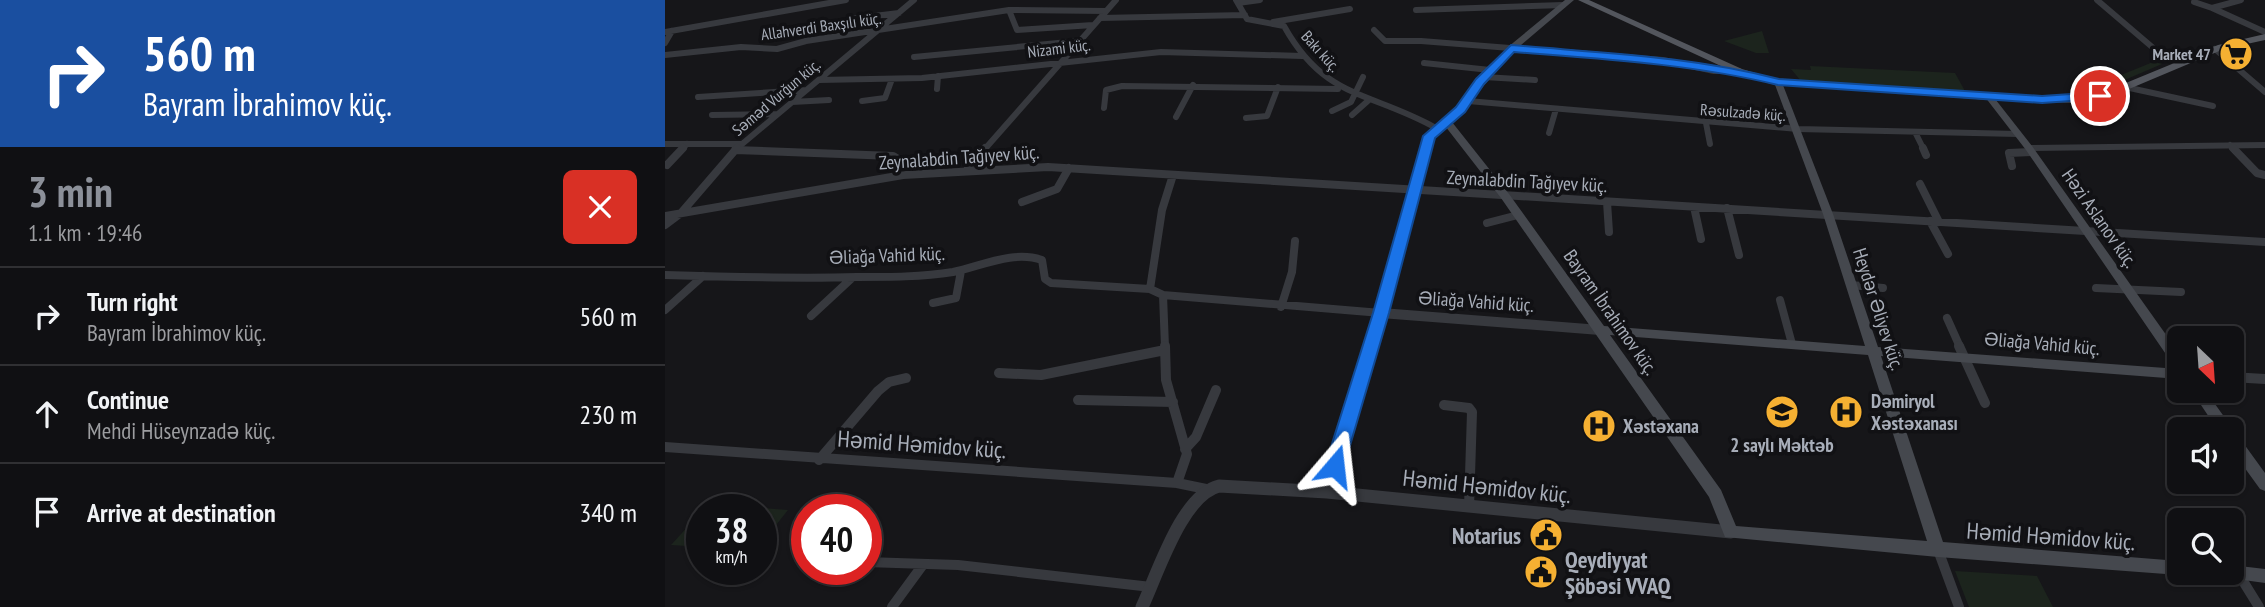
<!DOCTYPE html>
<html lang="en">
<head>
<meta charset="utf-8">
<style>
  :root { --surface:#101013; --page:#19191c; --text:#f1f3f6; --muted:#9c9da0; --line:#303033; --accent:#8c9099 }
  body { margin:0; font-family:"PT Sans Narrow",sans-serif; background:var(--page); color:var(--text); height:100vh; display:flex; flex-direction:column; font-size:26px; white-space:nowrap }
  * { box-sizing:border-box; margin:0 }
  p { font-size:23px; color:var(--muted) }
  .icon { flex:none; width:38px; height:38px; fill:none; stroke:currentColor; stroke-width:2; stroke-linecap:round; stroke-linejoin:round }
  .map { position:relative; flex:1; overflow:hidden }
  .panel { display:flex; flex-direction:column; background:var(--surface); width:665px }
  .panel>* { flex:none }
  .hud { background:#1a4fa0; color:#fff; overflow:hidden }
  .needle { width:46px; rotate:155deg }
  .fabs { position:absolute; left:1502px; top:326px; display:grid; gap:14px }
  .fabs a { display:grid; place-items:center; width:77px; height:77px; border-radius:10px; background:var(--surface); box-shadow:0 2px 5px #0004,0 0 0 2px var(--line); font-size:35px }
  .speed { position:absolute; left:21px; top:494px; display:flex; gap:14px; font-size:35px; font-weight:700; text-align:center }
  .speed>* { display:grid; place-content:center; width:91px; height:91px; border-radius:50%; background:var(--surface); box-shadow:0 2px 5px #0004,0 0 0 2px var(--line); line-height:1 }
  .speed small { font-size:18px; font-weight:400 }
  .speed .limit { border:10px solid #d22; background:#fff; color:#111 }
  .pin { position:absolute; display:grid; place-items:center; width:60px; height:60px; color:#fff; margin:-30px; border:4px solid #fff; border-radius:50%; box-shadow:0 2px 7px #0007 }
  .me { position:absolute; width:77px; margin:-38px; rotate:17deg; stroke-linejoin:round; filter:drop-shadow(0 0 5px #0008) }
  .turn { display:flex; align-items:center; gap:24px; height:147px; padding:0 28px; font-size:32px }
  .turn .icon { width:91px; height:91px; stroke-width:2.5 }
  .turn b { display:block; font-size:49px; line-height:60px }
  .round { display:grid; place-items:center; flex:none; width:74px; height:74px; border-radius:10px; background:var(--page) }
  .head { display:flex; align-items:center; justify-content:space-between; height:119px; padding:0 28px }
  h1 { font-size:42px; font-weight:800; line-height:52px; color:var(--accent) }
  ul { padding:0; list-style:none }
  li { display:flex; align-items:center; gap:21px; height:98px; padding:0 28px; border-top:2px solid var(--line) }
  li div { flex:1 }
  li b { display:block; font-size:26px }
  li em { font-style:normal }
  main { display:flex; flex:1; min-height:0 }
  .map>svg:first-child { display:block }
  .green { fill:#1c241d }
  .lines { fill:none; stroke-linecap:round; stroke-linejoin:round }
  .minor-far2 { stroke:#37393e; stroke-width:6 }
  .minor-far1 { stroke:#37393e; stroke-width:8 }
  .minor { stroke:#37393e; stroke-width:10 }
  .tertiary-far2 { stroke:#37393e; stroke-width:7 }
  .tertiary-far1 { stroke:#37393e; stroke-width:10 }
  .tertiary { stroke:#37393e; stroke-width:13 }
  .secondary { fill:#45484e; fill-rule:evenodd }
  .primary { fill:#53565d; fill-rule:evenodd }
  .route { fill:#1a73e8; stroke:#114b97; stroke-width:2 }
  .labels { text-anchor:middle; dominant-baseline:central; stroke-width:7; stroke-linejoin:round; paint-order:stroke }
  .far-street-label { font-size:16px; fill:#a8aeb9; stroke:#111114 }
  .far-poi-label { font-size:16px; font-weight:bold; fill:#a8aeb9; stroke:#111114; text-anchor:end }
  .street-label { font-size:19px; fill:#a8aeb9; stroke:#111114 }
  .poi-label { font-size:19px; font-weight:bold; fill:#a8aeb9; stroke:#111114; text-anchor:start }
  .near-street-label { font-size:23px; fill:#a8aeb9; stroke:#111114 }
  .near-poi-label { font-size:23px; font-weight:bold; fill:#a8aeb9; stroke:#111114; text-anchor:end }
</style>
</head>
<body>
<main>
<section class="panel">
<div class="hud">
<div class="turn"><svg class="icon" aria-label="right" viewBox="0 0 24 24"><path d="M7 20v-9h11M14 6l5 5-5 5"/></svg><div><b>560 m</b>Bayram İbrahimov küç.</div></div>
</div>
<div class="head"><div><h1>3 min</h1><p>1.1 km · 19:46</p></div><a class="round" style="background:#d93025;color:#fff"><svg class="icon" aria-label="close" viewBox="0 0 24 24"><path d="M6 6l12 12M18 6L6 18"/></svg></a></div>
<ul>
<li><svg class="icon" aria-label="right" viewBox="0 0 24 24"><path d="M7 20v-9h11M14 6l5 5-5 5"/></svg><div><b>Turn right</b><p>Bayram İbrahimov küç.</p></div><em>560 m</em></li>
<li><svg class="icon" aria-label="ahead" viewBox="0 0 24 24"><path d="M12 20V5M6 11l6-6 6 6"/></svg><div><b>Continue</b><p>Mehdi Hüseynzadə küç.</p></div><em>230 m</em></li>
<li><svg class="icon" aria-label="arrive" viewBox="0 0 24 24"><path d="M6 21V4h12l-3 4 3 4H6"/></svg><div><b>Arrive at destination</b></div><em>340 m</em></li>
</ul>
</section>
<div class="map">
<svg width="1600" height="607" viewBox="0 0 1600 607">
  <rect width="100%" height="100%" fill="#161619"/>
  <path class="green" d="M1097,31L1104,53H1091L1059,41Z
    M1493,60L1497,64L1422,96L1407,95Z
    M1145,66L1290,73L1300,91L1136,81L1126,69L1146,70Z
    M43,504L123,510L96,544V509H38Z
    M37,511V547L6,545Z
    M1290,571L1372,576L1388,607H1304Z"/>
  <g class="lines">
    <path class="minor-far2" d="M571,0L582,19L619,26C660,100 705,91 771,128
      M1432,0L1493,52L1514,64
      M1576,0L1547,8L1600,32
      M1529,2L1547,8
      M573,3L595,0
      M344,10L352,30L428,25
      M751,10L898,5
      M435,18L580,15
      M184,19L234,13
      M608,22L685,9
      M709,30L720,41H756L998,60L1049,71H1074
      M0,32L181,0
      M0,43L7,31
      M1550,49L1600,92
      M0,55L76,47L112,49L141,41L344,10L441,11
      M249,57L414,41
      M759,63L825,70
      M819,77L870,80
      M154,80L257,78L496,52L637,56
      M1460,87L1548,106
      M272,89L273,76
      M33,97L141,90
      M197,101L220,98L227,79
      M803,101L1133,129L1353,134
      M127,102L164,100
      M439,108L441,90L457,86L673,89
      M667,111L686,102L698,77
      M47,115L112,114
      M687,115L705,99
      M511,117L528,85
      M581,118L602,116L613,87
      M1041,123L1045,144
      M1250,132L1259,150
      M884,133L891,109
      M0,144H77
      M1565,145L1570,150
      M1364,148L1600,145
      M16,150L22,144
      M70,150H73
      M70,150L249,0
      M319,150L451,0"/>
    <path class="minor-far1" d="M1258,148L1261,155
      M1568,148L1592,173L1600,175
      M70,150L228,156L233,159L237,175
      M2,165L18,148
      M1347,166L1344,153L1366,152
      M303,168L320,148
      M1255,184L1274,222
      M357,202L392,189L404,168
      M942,202L944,232
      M1029,207L1036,239
      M1062,208L1074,255
      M0,216L238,175L383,167L1600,242
      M1265,221L1283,254
      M822,223L853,215
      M0,225L16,213L72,148
      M0,275C64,277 128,279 192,277C224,277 257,277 288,272C317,266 348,250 377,260L380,279L386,283L485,289L498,295L716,313
      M1186,285L1218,288
      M1431,288L1516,292
      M485,289L497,210L508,175
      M498,295L500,347
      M1115,300L1127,344
      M268,303L291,298L296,271
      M616,307L627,272L630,241
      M0,310L38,276
      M146,316L187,278
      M1282,318L1295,347"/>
    <path class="minor" d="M500,346L501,380L522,454L512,483
      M1294,346L1320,403
      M334,373L376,375L500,350
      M1566,377L1600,379
      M413,400L508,402
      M779,405L804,408L807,412L804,507
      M0,447L512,483L541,489
      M520,449L531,437L551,390
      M154,460L213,391L224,382L241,378
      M1273,550L1294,607
      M201,562L293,565L486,587
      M1573,573L1594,607
      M227,607L257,566"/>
    <path class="tertiary-far2" d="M759,150L767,132L782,122"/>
    <path class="tertiary-far1" d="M716,313L935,330
      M706,347L760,148"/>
    <path class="tertiary" d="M662,492L706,346
      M477,607C493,573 517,495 554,486L662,492L1066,532"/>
    <path class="secondary" d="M900,0H909L849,51L787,122L844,194L939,326L1200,346L1158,214L1109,82L1116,80L1168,214L1213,347L1514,369V379L1216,356L1278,542L1514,561V572L1520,573L1514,575L1273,557L1060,537L1044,497L836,198L777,122L843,47ZM945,335L1203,355L1262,541L1071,526L1056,490Z
      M1324,94L1327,95L1367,146L1514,353V368L1509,366L1361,150L1320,97Z
      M1526,390H1540L1565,425L1567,429L1566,431V429H1552Z
      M1566,432L1571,433L1600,473V491L1595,489L1566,449Z
      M1566,565L1600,569V583L1557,577L1555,572H1566Z"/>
    <path class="primary" d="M913,0H924L1077,69L1107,78L1324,94L1415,97L1456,85L1553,45L1600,34V40L1559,49L1464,89L1416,103L1324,100L1106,84L1071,73Z"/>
  </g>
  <path class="route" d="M846,45C936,53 1027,56 1114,79L1377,96L1435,92L1441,96L1435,99L1377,103L1113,85C1027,64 938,59 849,52L819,84L800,112L770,138L724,313L679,466L677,472H663L660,466L708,313L758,136L791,107L811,79Z"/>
  <defs>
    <symbol id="supermarket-disc" viewBox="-11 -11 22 22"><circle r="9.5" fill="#f5b032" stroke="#111114"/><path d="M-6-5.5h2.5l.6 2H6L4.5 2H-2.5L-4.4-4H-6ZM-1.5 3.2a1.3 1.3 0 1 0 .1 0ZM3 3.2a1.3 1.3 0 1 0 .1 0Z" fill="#111"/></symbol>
    <symbol id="school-disc" viewBox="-11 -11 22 22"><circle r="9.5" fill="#f5b032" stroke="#111114"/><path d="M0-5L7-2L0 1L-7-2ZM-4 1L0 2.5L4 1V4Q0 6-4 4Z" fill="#111"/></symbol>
    <symbol id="hospital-disc" viewBox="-11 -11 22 22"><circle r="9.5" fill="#f5b032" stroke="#111114"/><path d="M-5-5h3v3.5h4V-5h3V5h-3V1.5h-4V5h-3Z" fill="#111"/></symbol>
    <symbol id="civic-disc" viewBox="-11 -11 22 22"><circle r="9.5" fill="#f5b032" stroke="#111114"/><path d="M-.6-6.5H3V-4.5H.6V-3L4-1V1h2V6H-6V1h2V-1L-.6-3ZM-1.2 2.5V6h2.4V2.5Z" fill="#111"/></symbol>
  </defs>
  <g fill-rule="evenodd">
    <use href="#supermarket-disc" x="1552" y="35" width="38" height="38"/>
    <use href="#school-disc" x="1098" y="393" width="38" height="38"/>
    <use href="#hospital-disc" x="1162" y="393" width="38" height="38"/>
    <use href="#hospital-disc" x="915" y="407" width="38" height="38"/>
    <use href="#civic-disc" x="862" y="516" width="38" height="38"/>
    <use href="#civic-disc" x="857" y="553" width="38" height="38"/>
  </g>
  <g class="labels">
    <g class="far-street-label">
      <text transform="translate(156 26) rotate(-8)">Allahverdi Baxşılı küç.</text>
      <text transform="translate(394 48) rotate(-7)">Nizami küç.</text>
      <text transform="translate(656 51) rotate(48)">Bakı küç.</text>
      <text transform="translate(111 97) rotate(-40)">Səməd Vurğun küç.</text>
      <text transform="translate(1078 112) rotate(4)">Rəsulzadə küç.</text>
    </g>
    <g class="far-poi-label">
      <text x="1546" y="54">Market 47</text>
    </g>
    <g class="street-label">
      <text transform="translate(294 157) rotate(-4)">Zeynalabdin Tağıyev küç.</text>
      <text transform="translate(862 181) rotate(3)">Zeynalabdin Tağıyev küç.</text>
      <text transform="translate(1435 218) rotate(55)">Həzi Aslanov küç.</text>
      <text transform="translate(222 255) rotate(-2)">Əliağa Vahid küç.</text>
      <text transform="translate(811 301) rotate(4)">Əliağa Vahid küç.</text>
      <text transform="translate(1214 309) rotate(72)">Heydər Əliyev küç.</text>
      <text transform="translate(946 312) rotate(55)">Bayram İbrahimov küç.</text>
      <text transform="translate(1377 343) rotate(5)">Əliağa Vahid küç.</text>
    </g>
    <g class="poi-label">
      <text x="1206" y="401">Dəmiryol<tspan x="1206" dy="22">Xəstəxanası</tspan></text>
      <text x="958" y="426">Xəstəxana</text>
      <text x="1117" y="445" text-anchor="middle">2 saylı Məktəb</text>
    </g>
    <g class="near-street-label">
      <text transform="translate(257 444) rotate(4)">Həmid Həmidov küç.</text>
      <text transform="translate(822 486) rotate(6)">Həmid Həmidov küç.</text>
      <text transform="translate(1386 536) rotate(4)">Həmid Həmidov küç.</text>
    </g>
    <g class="near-poi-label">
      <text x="856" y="535">Notarius</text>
      <text x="900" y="559" text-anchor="start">Qeydiyyat<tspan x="900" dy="26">Şöbəsi VVAQ</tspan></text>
    </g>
  </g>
</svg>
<div class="fabs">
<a><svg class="needle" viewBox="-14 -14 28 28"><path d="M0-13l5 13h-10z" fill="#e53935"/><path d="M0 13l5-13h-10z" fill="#9c9da0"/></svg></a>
<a><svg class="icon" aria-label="sound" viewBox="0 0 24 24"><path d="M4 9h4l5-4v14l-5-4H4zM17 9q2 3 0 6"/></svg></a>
<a><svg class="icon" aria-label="search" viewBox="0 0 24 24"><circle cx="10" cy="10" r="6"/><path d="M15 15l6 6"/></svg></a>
</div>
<div class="speed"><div>38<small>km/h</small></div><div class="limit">40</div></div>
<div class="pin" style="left:1435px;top:96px;background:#d93025"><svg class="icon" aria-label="arrive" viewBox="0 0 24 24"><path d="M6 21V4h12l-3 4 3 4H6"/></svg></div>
<svg class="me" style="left:670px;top:466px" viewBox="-20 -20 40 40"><path d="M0-17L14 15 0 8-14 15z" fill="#1a73e8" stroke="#fff" stroke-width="4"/></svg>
</div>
</main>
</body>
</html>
